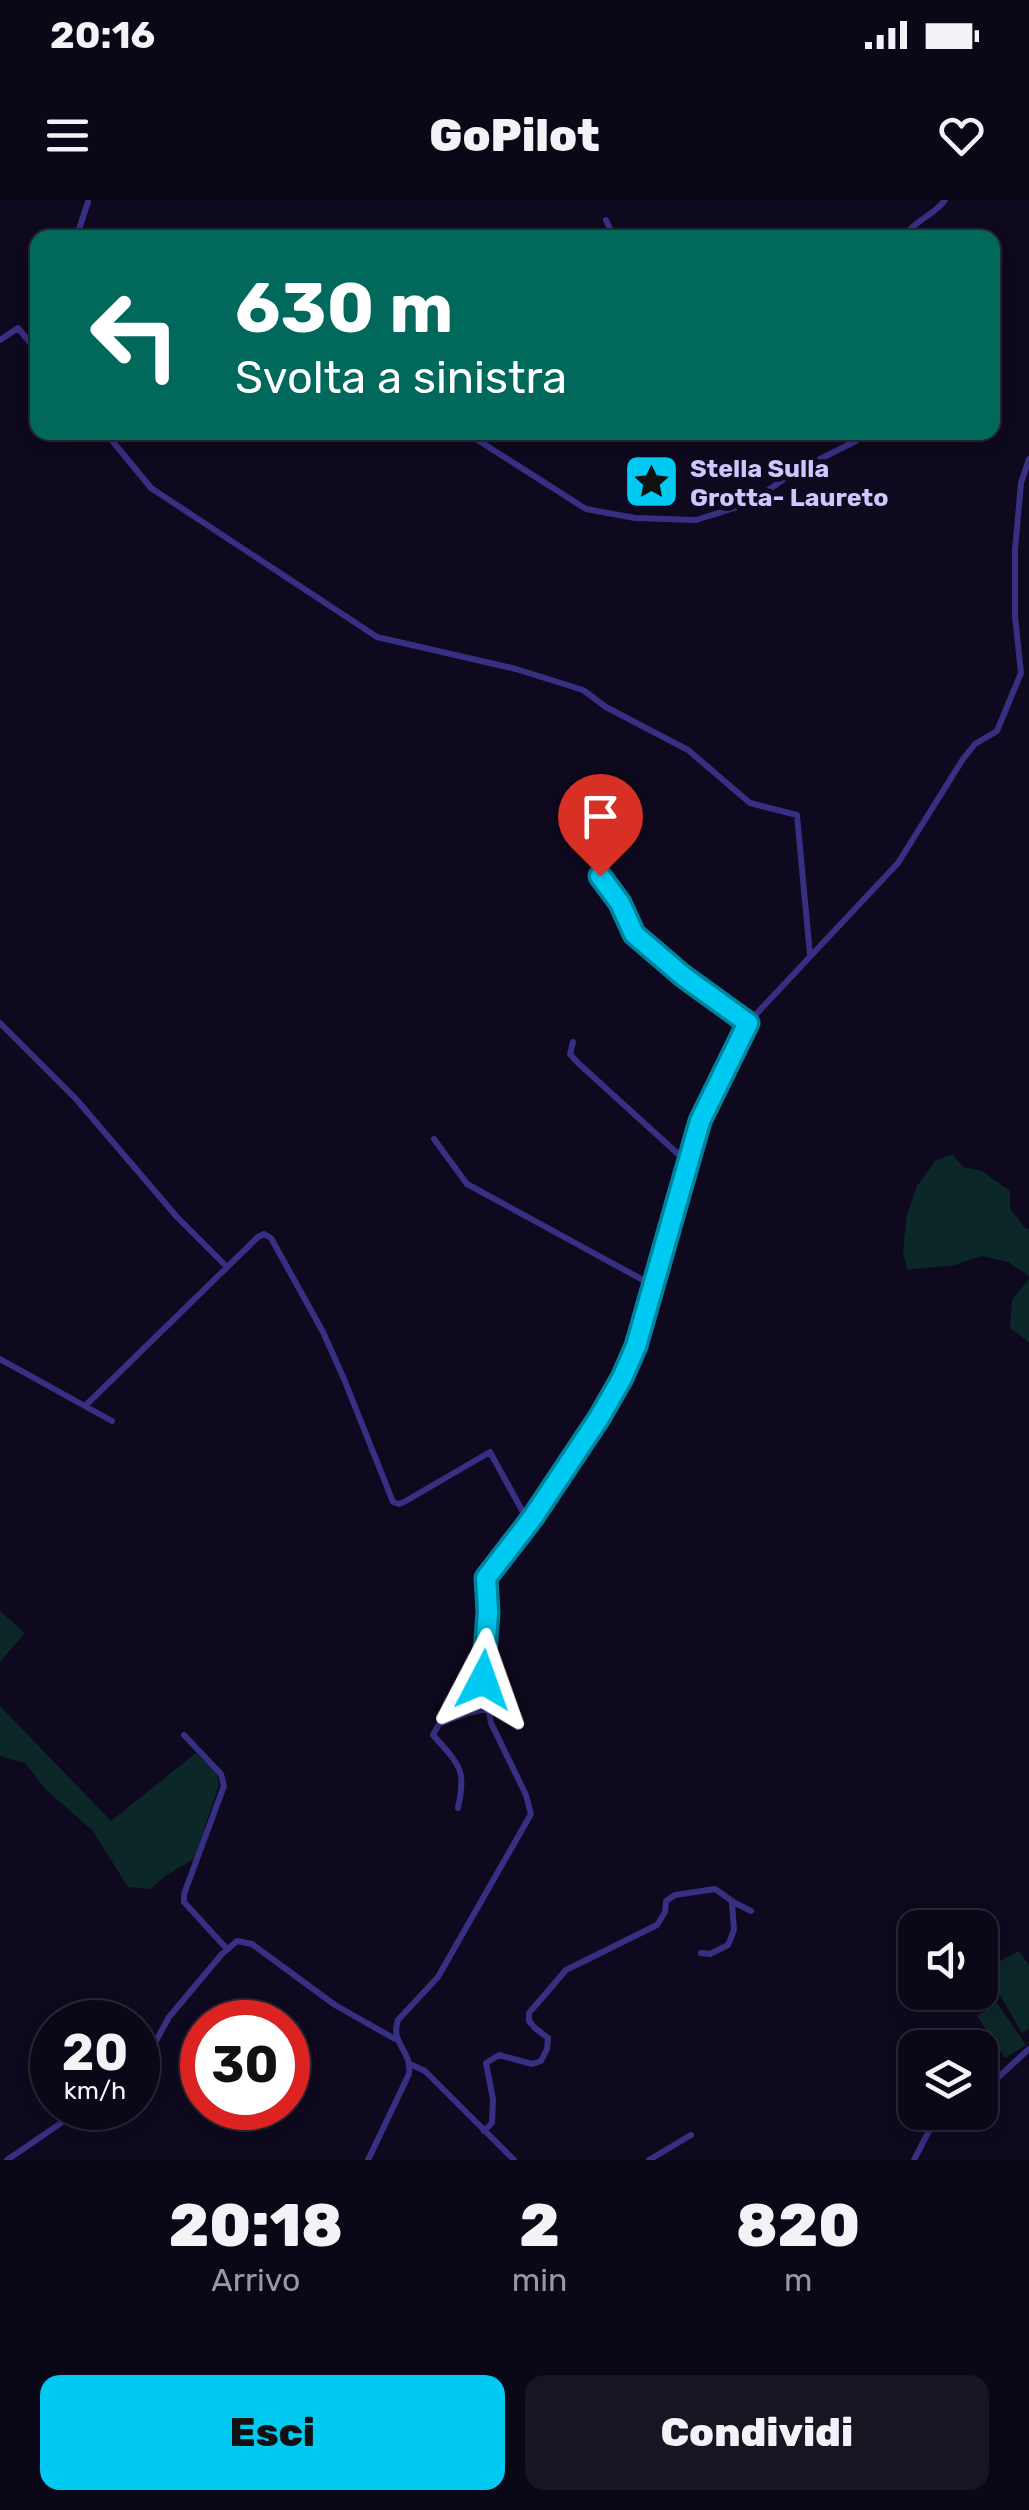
<!DOCTYPE html>
<html lang="it">
<head>
<meta charset="utf-8">
<style>
  :root { --surface:#0a0716; --page:#181523; --text:#f1f3f6; --muted:#9999a1; --line:#2a2835; --accent:#00caf1 }
  body { margin:0; font-family:Rubik,sans-serif; background:var(--page); color:var(--text); height:100vh; display:flex; flex-direction:column; font-size:38px; white-space:nowrap }
  * { box-sizing:border-box; margin:0 }
  p { font-size:32px; color:var(--muted) }
  .icon { flex:none; width:55px; height:55px; fill:none; stroke:currentColor; stroke-width:2; stroke-linecap:round; stroke-linejoin:round }
  .map { position:relative; height:1960px; overflow:hidden }
  .drawer { display:flex; flex-direction:column; background:var(--surface); flex:1 }
  .drawer>* { flex:none }
  .hud { position:absolute; left:30px; top:30px; width:970px; height:210px; border-radius:20px; box-shadow:0 5px 15px #0003,0 0 0 2px var(--line); background:#00695c; color:#fff; overflow:hidden }
  .tools { position:absolute; left:898px; top:1710px; display:grid; gap:20px }
  .tools a { display:grid; place-items:center; width:100px; height:100px; border-radius:20px; background:var(--surface); box-shadow:0 5px 15px #0003,0 0 0 2px var(--line); font-size:50px }
  .speed { position:absolute; left:30px; top:1800px; display:flex; gap:20px; font-size:50px; font-weight:700; text-align:center }
  .speed>* { display:grid; place-content:center; width:130px; height:130px; border-radius:50%; background:var(--surface); box-shadow:0 5px 15px #0003,0 0 0 2px var(--line); line-height:1 }
  .speed small { font-size:25px; font-weight:400 }
  .speed .limit { border:15px solid #d22; background:#fff; color:#111 }
  .pin { position:absolute; display:grid; place-items:center; width:85px; height:85px; color:#fff; margin:-102px -42px; border-radius:50% 50% 50% 0; rotate:-45deg; box-shadow:0 0 10px #0007 }
  .pin .icon { rotate:45deg }
  .me { position:absolute; width:110px; margin:-55px; rotate:4deg; stroke-linejoin:round; filter:drop-shadow(0 0 8px #0008) }
  .turn { display:flex; align-items:center; gap:35px; height:210px; padding:0 40px; font-size:45px }
  .turn .icon { width:130px; height:130px; stroke-width:2.5 }
  .turn b { display:block; font-size:70px; line-height:85px }
  .eta { display:flex; justify-content:space-evenly; align-items:center; height:170px; text-align:center }
  .eta b { font-size:60px; font-weight:800; line-height:70px }
  .primary-button { display:flex; gap:20px; margin-top:auto; padding:20px 40px }
  .primary-button a { flex:1; height:115px; border-radius:20px; background:var(--accent); color:#111; font-size:40px; font-weight:800; line-height:115px; text-align:center }
  .primary-button a+a { background:var(--page); color:var(--text) }
  .status { display:flex; justify-content:space-between; align-items:center; height:70px; padding:0 50px; background:var(--surface); direction:ltr }
  .status svg { height:28px; fill:currentColor }
  header { display:flex; justify-content:space-between; align-items:center; height:130px; padding:0 40px; background:var(--surface); font-size:45px; font-weight:800 }
  .map>svg:first-child { display:block }
  .green { fill:#0c2728 }
  .lines { fill:none; stroke-linecap:round; stroke-linejoin:round }
  .minor { stroke:#372f82; stroke-width:6 }
  .route-casing { stroke:#00839d; stroke-width:25 }
  .route { stroke:#00caf1; stroke-width:18 }
  .labels { text-anchor:middle; dominant-baseline:central; stroke-width:10; stroke-linejoin:round; paint-order:stroke }
  .poi-label { font-size:25px; font-weight:bold; fill:#d0c6ff; stroke:#0e091e; text-anchor:start }
</style>
</head>
<body>
<div class="status"><b>20:16</b><svg viewBox="0 0 49 12"><path d="M0 12V9h3v3zM5 12V6h3v6zM10 12V3h3v9zM15 12V0h3v12zM26 1h20v11H26zM47 4h2v5h-2z"/></svg></div>
<header><svg class="icon" aria-label="menu" viewBox="0 0 24 24"><path d="M4 6h16M4 12h16M4 18h16"/></svg>GoPilot<svg class="icon" aria-label="heart" viewBox="0 0 24 24"><path d="M12 20l-8-8c-3-5 5-10 8-4 3-6 11-1 8 4z"/></svg></header>
<div class="map">
<svg width="1029" height="1960" viewBox="0 0 1029 1960">
  <rect width="100%" height="100%" fill="#0e091e"/>
  <path class="green" d="M952,954L963,967L982,971L1010,991V1009L1026,1029H1029V1076L1008,1062L982,1056L954,1065L907,1070L903,1051L907,1014L917,986L935,961Z
    M1029,1079V1142L1010,1128L1012,1100Z
    M0,1411L25,1433L0,1462Z
    M0,1506L111,1621L196,1553L217,1573L219,1585L194,1659L164,1677L151,1689L128,1687L92,1630L46,1590L25,1563L0,1556Z
    M1019,1751L1029,1765V1829L1022,1833L985,1769Z
    M997,1803L1026,1845L1005,1858L977,1816Z"/>
  <g class="lines">
    <path class="minor" d="M606,20L614,38
      M79,38V29L88,2
      M905,38C913,20 934,16 945,0
      M0,140L18,128L38,152
      M105,232L151,288L377,437L516,469L583,490L606,507L688,550L750,603L797,615L810,755
      M465,232L586,309L635,318L696,320L750,303L794,272L856,241L865,232
      M601,676L620,703L634,734L683,776L748,823
      M0,823L76,899L177,1017L227,1067
      M573,842L570,854L577,862L688,963
      M434,939L467,984L643,1080L652,1087
      M0,1159L112,1221
      M85,1206L258,1037L264,1034L271,1038L323,1132L344,1179L393,1302L399,1304L404,1302L490,1252L529,1323
      M184,1535L221,1574L224,1586L184,1694V1702L227,1749
      M458,1608C467,1568 459,1565 433,1535L439,1524L468,1513L488,1509
      M701,1753L710,1754L728,1745L734,1730L732,1703
      M138,1860L156,1841L169,1817L222,1754L237,1741L252,1744L335,1805L395,1839
      M410,1864L425,1871L514,1960
      M980,1894L1029,1849
      M484,1931L492,1923L493,1899L486,1863L499,1855L532,1864L541,1861L547,1849L548,1838L535,1828L529,1821V1813L566,1770L657,1725L665,1712L666,1701L675,1695L715,1689L735,1703L751,1711
      M7,1960L83,1908
      M368,1960L409,1874C412,1850 390,1844 398,1820L438,1777L531,1614L526,1595L491,1523L483,1480L487,1412L486,1378L533,1317L599,1217L622,1177L636,1146L700,921L745,826L898,663L963,559L975,544L997,531L1021,473L1015,416V350L1021,283L1029,259
      M649,1960L691,1935
      M914,1960L930,1929L952,1912"/>
  </g>
  <g class="lines">
    <defs>
      <path id="route" d="M483,1480L488,1412L486,1378L533,1317L599,1218L622,1178L636,1146L700,921L748,823L683,776L634,734L620,703L600,676"/>
    </defs>
    <use href="#route" class="route-casing"/>
    <use href="#route" class="route"/>
  </g>
  <defs>
    <symbol id="sight-square" viewBox="-11 -11 22 22"><rect x="-9" y="-9" width="18" height="18" rx="4" fill="#00caf1" stroke="#0e091e"/><path d="M0-6L1.8-2.2L6-1.7L2.9 1.2L3.7 5.4L0 3.3L-3.7 5.4L-2.9 1.2L-6-1.7L-1.8-2.2Z" fill="#111"/></symbol>
  </defs>
  <g fill-rule="evenodd">
    <use href="#sight-square" x="620" y="250" width="63" height="63"/>
  </g>
  <g class="labels">
    <g class="poi-label">
      <text x="690" y="268">Stella Sulla<tspan x="690" dy="29">Grotta- Laureto</tspan></text>
    </g>
  </g>
</svg>
<div class="tools">
<a><svg class="icon" aria-label="sound" viewBox="0 0 24 24"><path d="M4 9h4l5-4v14l-5-4H4zM17 9q2 3 0 6"/></svg></a>
<a><svg class="icon" aria-label="layers" viewBox="0 0 24 24"><path d="M12 4l9 5-9 5-9-5zM3 14l9 5 9-5"/></svg></a>
</div>
<div class="speed"><div>20<small>km/h</small></div><div class="limit">30</div></div>
<div class="pin" style="left:600px;top:676px;background:#d93025"><svg class="icon" aria-label="arrive" viewBox="0 0 24 24"><path d="M6 21V4h12l-3 4 3 4H6"/></svg></div>
<svg class="me" style="left:483px;top:1480px" viewBox="-20 -20 40 40"><path d="M0-17L14 15 0 8-14 15z" fill="#00caf1" stroke="#fff" stroke-width="4"/></svg>
<div class="hud">
<div class="turn"><svg class="icon" aria-label="left" viewBox="0 0 24 24"><path d="M17 20v-9H6M10 6l-5 5 5 5"/></svg><div><b>630 m</b>Svolta a sinistra</div></div>
</div>
</div>
<section class="drawer">
<div class="eta">
<div><b>20:18</b><p>Arrivo</p></div>
<div><b>2</b><p>min</p></div>
<div><b>820</b><p>m</p></div>
</div>
<div class="primary-button"><a>Esci</a><a>Condividi</a></div>
</section>
</body>
</html>
